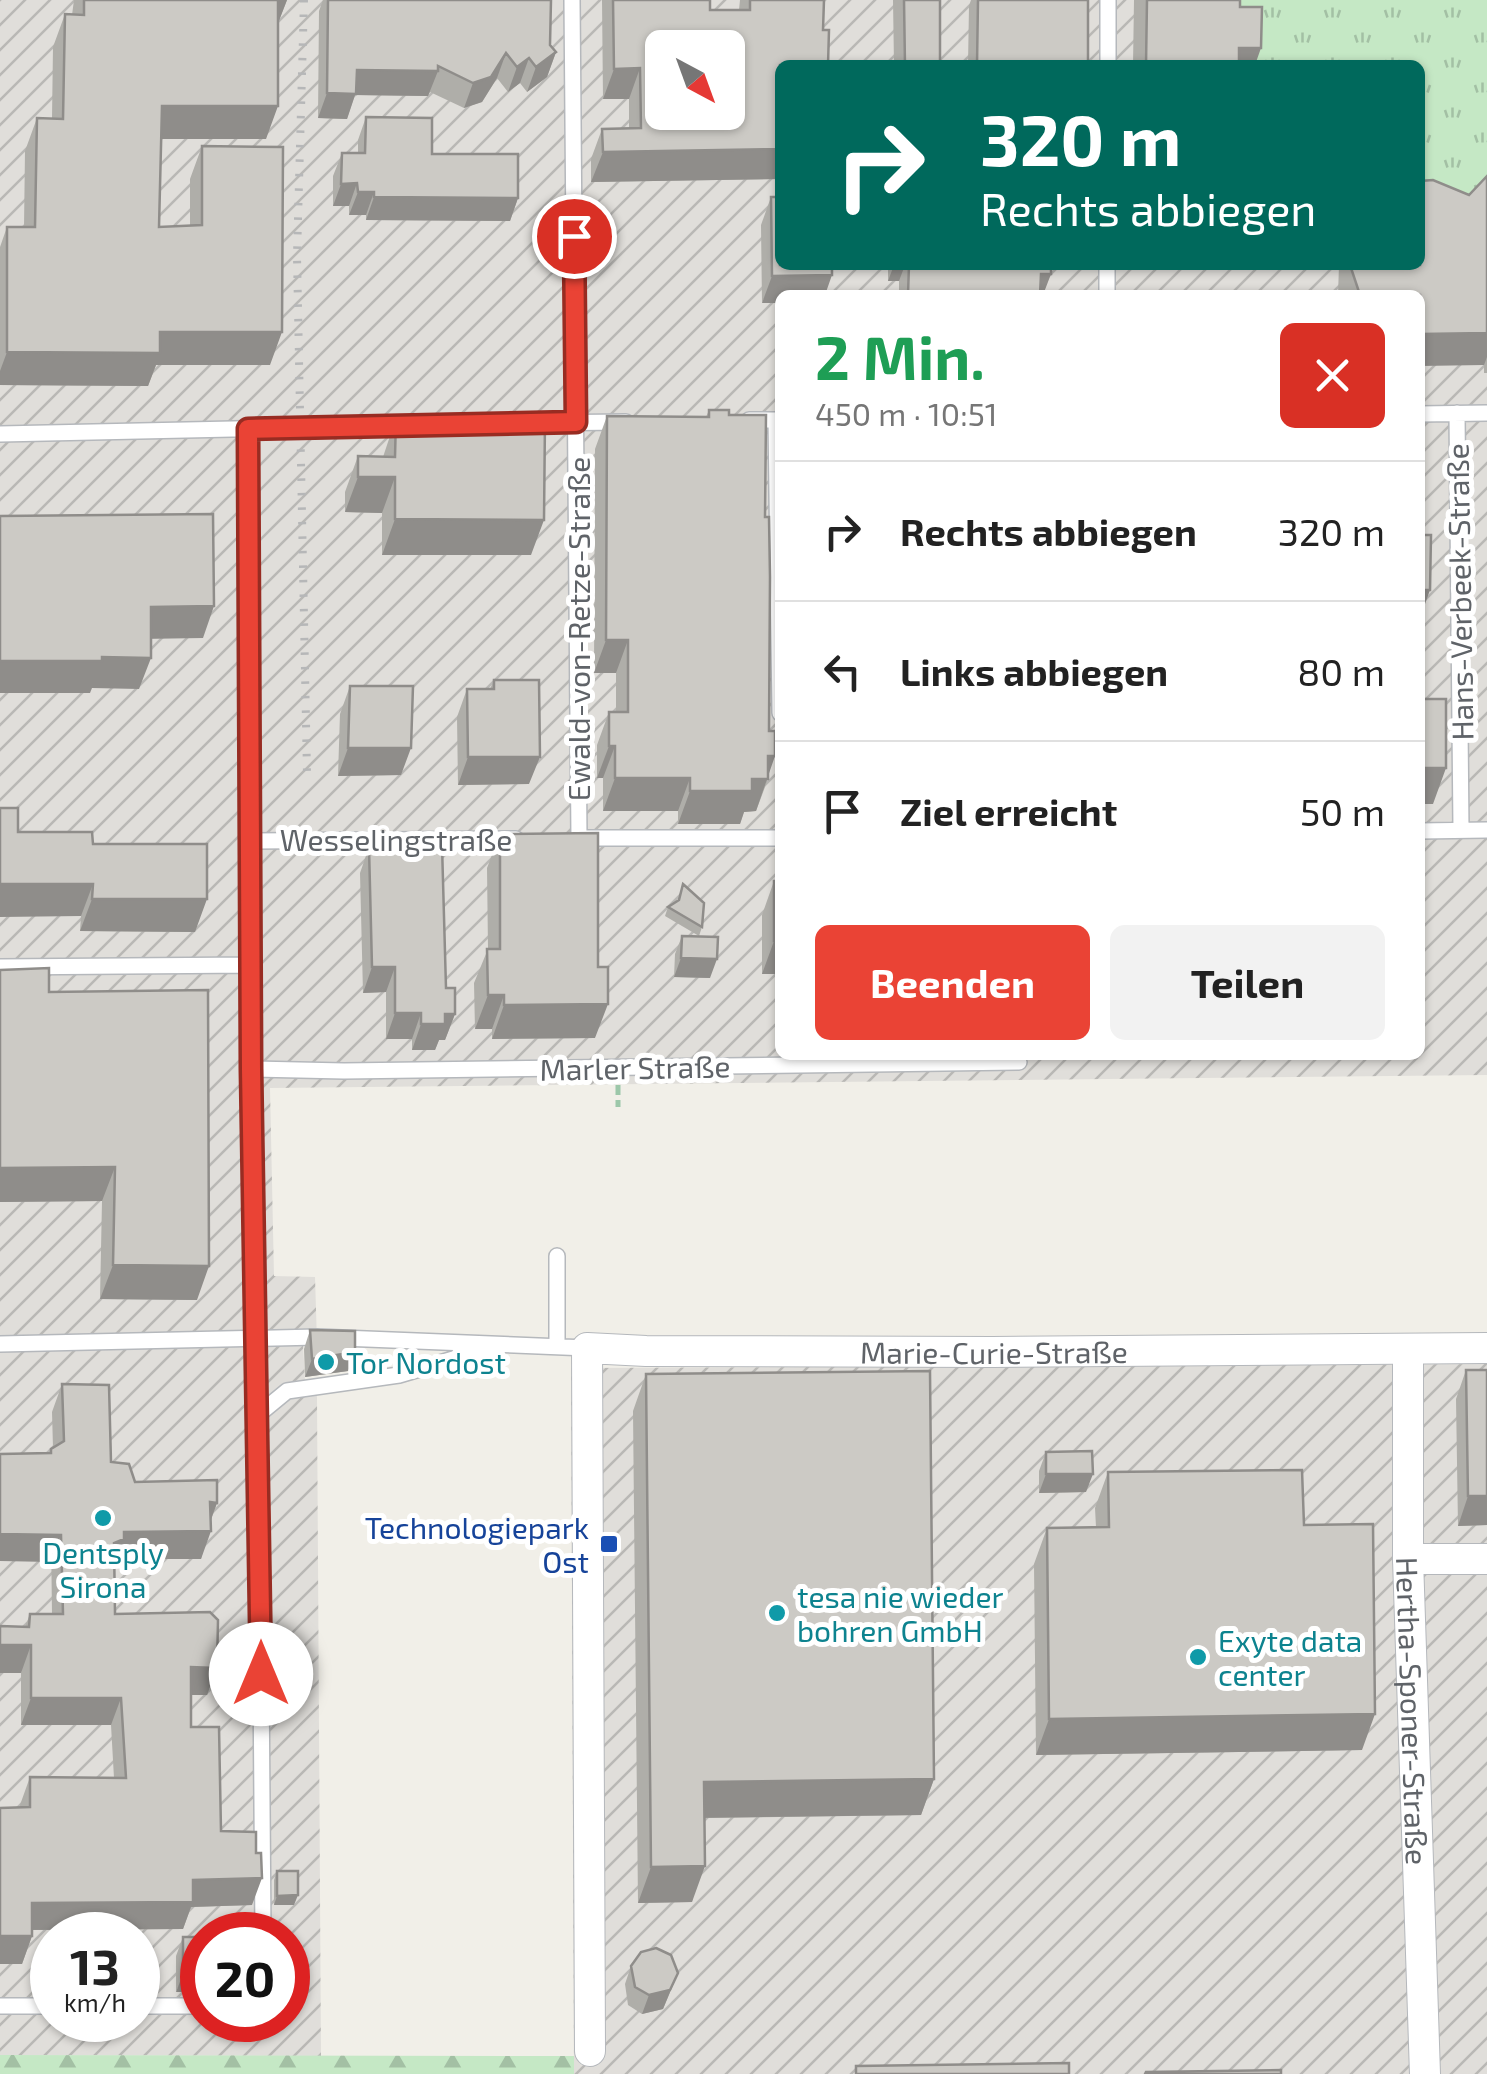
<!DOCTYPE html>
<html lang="de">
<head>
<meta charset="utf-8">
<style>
  :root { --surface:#fff; --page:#f2f2f2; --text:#222; --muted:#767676; --line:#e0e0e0; --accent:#ea4335 }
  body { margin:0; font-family:"Exo 2",sans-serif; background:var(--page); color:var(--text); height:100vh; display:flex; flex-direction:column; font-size:38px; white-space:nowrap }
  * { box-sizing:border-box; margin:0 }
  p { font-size:32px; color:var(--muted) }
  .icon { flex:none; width:55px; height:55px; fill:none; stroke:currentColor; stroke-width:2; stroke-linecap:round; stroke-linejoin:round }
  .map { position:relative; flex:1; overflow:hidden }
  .panel { position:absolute; left:775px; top:290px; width:650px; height:770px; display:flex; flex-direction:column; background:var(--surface); border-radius:15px; box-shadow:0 2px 8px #0004 }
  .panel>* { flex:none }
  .top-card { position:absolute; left:775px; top:60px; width:650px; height:210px; border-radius:15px; box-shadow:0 2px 8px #0004; background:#00695c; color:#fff; overflow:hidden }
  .needle { width:65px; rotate:139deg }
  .buttons { position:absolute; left:645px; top:30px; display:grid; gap:20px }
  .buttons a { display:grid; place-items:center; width:100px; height:100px; border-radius:15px; background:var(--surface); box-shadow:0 2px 8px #0004; font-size:50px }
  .speed { position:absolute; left:30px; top:1912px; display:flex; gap:20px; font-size:50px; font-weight:700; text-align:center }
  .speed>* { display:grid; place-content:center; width:130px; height:130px; border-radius:50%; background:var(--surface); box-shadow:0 2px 8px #0004; line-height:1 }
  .speed small { font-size:25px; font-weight:400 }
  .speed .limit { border:15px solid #d22; background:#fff; color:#111 }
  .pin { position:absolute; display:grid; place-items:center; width:85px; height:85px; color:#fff; margin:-42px; border:5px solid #fff; border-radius:50%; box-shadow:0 2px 10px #0007 }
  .me { position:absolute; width:110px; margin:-55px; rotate:0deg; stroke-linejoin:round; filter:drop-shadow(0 0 8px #0008) }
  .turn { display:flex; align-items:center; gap:35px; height:210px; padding:0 40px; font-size:45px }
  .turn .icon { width:130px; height:130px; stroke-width:2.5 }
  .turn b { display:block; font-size:70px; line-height:85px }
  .round { display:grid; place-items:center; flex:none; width:105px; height:105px; border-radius:15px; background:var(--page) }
  .headline { display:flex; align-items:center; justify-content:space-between; height:170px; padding:0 40px }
  h1 { font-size:60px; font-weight:700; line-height:75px; color:#1e9e55 }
  .primary-button { display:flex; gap:20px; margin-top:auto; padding:20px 40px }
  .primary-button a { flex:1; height:115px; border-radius:15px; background:var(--accent); color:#fff; font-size:40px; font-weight:700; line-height:115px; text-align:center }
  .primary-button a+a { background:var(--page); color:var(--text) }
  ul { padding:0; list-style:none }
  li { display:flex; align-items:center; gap:30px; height:140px; padding:0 40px; border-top:2px solid var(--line) }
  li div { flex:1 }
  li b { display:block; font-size:38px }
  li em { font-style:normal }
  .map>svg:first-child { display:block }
  .industrial { fill:url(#industrial-furrows); fill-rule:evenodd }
  .grass { fill:url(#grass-tufts) }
  .forest { fill:url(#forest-firs) }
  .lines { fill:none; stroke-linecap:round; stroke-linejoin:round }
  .lane-casing { stroke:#b5b8bc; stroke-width:18 }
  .street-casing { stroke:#b5b8bc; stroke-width:32 }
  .path { stroke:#9cc7a9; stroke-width:5; stroke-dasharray:10 5; stroke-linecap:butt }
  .lane { stroke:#fff; stroke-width:15 }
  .street { stroke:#fff; stroke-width:30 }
  .rail { stroke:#b6b7b8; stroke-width:8; stroke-dasharray:2.5 12; stroke-linecap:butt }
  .wall { fill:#afaea9 }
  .shaded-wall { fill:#8f8d8a }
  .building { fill:#cccac5; stroke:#8f8d8a; stroke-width:2.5; fill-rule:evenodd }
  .route-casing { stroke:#982c22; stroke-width:25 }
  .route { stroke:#ea4335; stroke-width:18 }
  .culture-dot { fill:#0f9aa8; stroke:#fff; stroke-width:4 }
  .transit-dot { fill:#1a4fb4; stroke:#fff; stroke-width:4 }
  .labels { text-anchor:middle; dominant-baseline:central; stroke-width:10; stroke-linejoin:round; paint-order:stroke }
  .street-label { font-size:30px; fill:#5f6368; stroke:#fff }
  .culture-label { font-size:30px; fill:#0d838f; stroke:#fff; text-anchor:start }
  .transit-label { font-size:30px; fill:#164399; stroke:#fff; text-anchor:end }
</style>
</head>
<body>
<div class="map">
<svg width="1487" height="2074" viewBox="0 0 1487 2074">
  <defs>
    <pattern id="industrial-furrows" width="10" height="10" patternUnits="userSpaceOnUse" patternTransform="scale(2.5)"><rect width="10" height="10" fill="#e0deda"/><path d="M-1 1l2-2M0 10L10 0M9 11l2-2" fill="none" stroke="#b9b8b5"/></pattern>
    <pattern id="grass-tufts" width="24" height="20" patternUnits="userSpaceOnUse" patternTransform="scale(2.5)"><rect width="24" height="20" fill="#c5e8c5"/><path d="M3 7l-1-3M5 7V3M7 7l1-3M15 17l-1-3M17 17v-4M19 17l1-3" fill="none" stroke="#a3c0a4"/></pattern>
    <pattern id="forest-firs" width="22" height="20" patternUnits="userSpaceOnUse" patternTransform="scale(2.5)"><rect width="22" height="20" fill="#c5e8c5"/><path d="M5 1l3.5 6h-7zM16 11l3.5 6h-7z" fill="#a3c0a4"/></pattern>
  </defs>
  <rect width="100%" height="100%" fill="#f1efe8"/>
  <path class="industrial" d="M0,0H1487V1075L270,1088L274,1276L315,1277L317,1342L303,1343L305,1381H316L317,1398L321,2056L0,2055ZM662,48H728V112H662ZM780,65H1420V265H780ZM780,295H1420V1055H780ZM52,1935H138V2020H52ZM202,1935H288V2020H202Z
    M1487,1364V2074H574L571,1368Z"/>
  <path class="grass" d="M1227,0H1487V197L1420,213V65H1248Z"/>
  <path class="forest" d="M0,2055L574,2056V2074H0Z"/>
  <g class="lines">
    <defs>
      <path id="lane" d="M572,0L579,838
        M1108,65V0
        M1107,295V265
        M1457,413L1461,830
        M1420,414L1487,413
        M749,420H780
        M776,420L780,713
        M529,423L626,422
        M248,429L251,1069L259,1414L263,1935
        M0,434L411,425
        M1420,831L1487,830
        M579,838H780
        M251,841L516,839
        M0,967L251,965
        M251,1069L344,1071L1019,1062
        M557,1256V1346
        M0,1344L317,1337L587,1348
        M259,1414L287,1391L399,1375L491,1348
        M0,2006H52
        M138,2006H202"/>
      <g id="street">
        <path id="s1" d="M1408,1349V1559L1425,2074"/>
        <path d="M1408,1559H1487"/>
        <path id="s2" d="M590,2051L587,1348L646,1351L992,1352L1487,1348"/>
      </g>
    </defs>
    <use href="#lane" class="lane-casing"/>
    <use href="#street" class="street-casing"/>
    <path class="path" d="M618,1085V1107"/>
    <use href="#lane" class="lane"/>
    <use href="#street" class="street"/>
    <path class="rail" d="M304,0L297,256L307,774"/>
  </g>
  <path class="wall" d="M74,0H287L278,23L266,139H161L159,227L190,226V179L202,146L270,365H156L148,386L0,385V247L7,227H24L25,151L37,118H52L53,47L65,14L72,15Z
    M323,0H551L550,45L556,52L547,77L527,92L520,83L508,92L497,78L482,102L464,108L430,92L428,96L355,95L347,119L318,118L319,11Z
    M602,0H710V10H739L740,0H824L780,65V179L591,182V159L602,129L629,128V99H603Z
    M893,0H940V65H894Z
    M971,0H1088V65H968L969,6Z
    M1134,0H1240V7L1255,65H1133Z
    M366,117L432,154L518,198L510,221L366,220V215H349V206H333V176L342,153H358V140Z
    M1487,176V373H1484V365L1420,295H1338L1339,265H1420L1469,195Z
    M771,197L780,265L762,303L761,225Z
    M888,265H1051L1043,295H899V281H888Z
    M709,410L729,415L765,517L768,779L756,811L744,812L740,824H678V811H603V778H597V745L609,712H616V673H594L595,449L607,416L706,417Z
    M396,418L531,555H382V513L345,512V492L358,456L383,457Z
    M494,680L529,784L458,785L457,717L467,689H490Z
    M350,686L401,775L338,776L340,714Z
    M18,832L93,844L195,932L80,931L81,916Z
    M500,834L595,1038L492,1039V1029H475L474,983L488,949L487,868Z
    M369,847L446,988L455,1014L445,1040H439L435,1050H412V1039H386V992L363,993L360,873Z
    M774,881H780V974H762V915Z
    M683,884L702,927L699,936L710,978L674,977L675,954L682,936H699L665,916L668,907L678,900Z
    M0,970L49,992L197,1300L100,1299L102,1201L0,1202Z
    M310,1330L355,1352L348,1371L305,1377L304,1349Z
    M1466,1370H1487V1525L1458,1526L1456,1399Z
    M646,1374L934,1779L921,1815L705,1818L692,1902L638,1903L633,1411Z
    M62,1384L111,1462L135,1482L217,1503L211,1520L201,1559H116L114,1565L115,1614L217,1668L207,1695H191V1727L221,1831L252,1905L191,1907L183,1929L32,1930V1936L22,1964L20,1805L30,1777L114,1778L111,1725H21V1673L25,1627L30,1614H52L50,1453L53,1448L52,1412Z
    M1046,1452L1086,1492L1039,1493V1471Z
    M1108,1472L1304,1525L1362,1750L1036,1755L1034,1564L1047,1528L1096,1527L1095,1508Z
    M277,1871L294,1905H274V1880Z
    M183,1937H202L176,1992V1956Z
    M631,1966L678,1973L663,2009L642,2014L628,2005L625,1984Z"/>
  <path class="shaded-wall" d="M278,0H287L275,31Z
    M1239,48H1261L1255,65H1233Z
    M556,52L547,77L527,92L536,67Z
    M506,53L497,78L482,102L464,108L473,83Z
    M529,58L520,83L508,92L517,67Z
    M640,68L629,99H603L614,69Z
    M357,70L438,71L428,96L355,95L347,119L318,118L327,93Z
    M162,106H278L266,139H150Z
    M780,149V179L591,182L603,152Z
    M357,183L349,206H333L341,184Z
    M358,192H374L366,215H349Z
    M374,197L518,198L510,221L366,220Z
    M894,265H905L899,281H888Z
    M1041,274H1051L1043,295H1033Z
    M832,275L825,295H780V303H762L772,276Z
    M160,332H282L270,365H156L148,386L0,385V371L7,352Z
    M1487,333V357L1484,365L1420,366V334Z
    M358,477H395L382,513L345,512Z
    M395,519L544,520L531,555H382Z
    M1420,590H1430L1420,618Z
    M214,606L203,638L140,639L151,607Z
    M606,640H628L616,673H594Z
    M102,657L151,658L139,689L92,688L90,693H0V661Z
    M609,746H615L603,778H597Z
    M348,748H411L401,775L338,776Z
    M768,756H775L756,811L744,812L740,824H678L690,791L752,779Z
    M468,757H540L529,784L458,785Z
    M1420,768H1446L1433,804H1420Z
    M615,778H690L678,811H603Z
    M0,884H93L81,916L0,917Z
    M92,899H207L195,932L80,931Z
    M774,941H780V974H762Z
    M681,958L717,959L710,978L674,977Z
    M372,967H395L386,992L363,993Z
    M488,995H504L492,1029H475Z
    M608,1004L595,1038L492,1039L504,1005Z
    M395,1013H421L412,1039H386Z
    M445,1014H455L445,1040H439L435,1050H412L421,1024Z
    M115,1167L102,1201L0,1202V1168Z
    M113,1265L209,1266L197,1300L100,1299Z
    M355,1352L348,1371L305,1377L312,1359Z
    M1046,1474H1093L1086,1492L1039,1493Z
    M1468,1496H1487V1525L1458,1526Z
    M210,1502L217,1503L207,1530Z
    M211,1531L201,1559H116L114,1566V1543L124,1532Z
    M0,1534L61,1535L51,1562L0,1561Z
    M0,1645H31L21,1673H0Z
    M191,1667L217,1668L207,1695H181Z
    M31,1698H121L111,1725H21Z
    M1375,1714L1362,1750L1036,1755L1049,1719Z
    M934,1779L921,1815L691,1818L704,1782Z
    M705,1866L692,1902L638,1903L651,1867Z
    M262,1878L252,1905L191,1907L183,1929L22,1930L32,1903L193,1880Z
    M298,1895L294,1905H274L277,1896Z
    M0,1936H32L22,1964H0Z
    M678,1973L663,2009L642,2014L649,1995Z
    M183,1974H202V1992H176Z"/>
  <path class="building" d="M84,0H278V106H162L159,227L202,225V146L283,147L282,332H160V353L7,352V227H35L37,118L63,119L65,14L84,15Z
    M328,0H551L550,45L556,52L536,67L529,58L517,67L506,53L491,77L473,83L438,66V71L357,70L356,94L327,93Z
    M613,0H710V10H750V0H824L823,30H829L828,65H780V149L603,152L602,129L641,128L640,68L614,69ZM662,48H728V112H662Z
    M904,0H940V65H905Z
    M978,0H1088V65H977Z
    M1147,0H1240V7H1262L1261,48H1239V65H1146Z
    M366,117L432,118V154H518V198L374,197V192H358L357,183L341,184L342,153H365Z
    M1487,176V333L1420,334V295H1360L1350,265H1420V181L1433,180L1469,195Z
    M771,197H780V265H832V275L772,276Z
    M909,265H1051V274H1041L1040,295H908Z
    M709,410H729V415H766L765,517H769L770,577L769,731H775V756H768V779H752V791H690V778H615V746H609V712H628V640H606L607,416L709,417Z
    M396,418L545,419L544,520L395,519V477H358V456L395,457Z
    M213,514L214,606L151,607V658L102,657V661H0V516Z
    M1420,535H1431L1430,590H1420Z
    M494,680H539L540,757H468L467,689H494Z
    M350,686H413L411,748H348Z
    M1420,699H1446V768H1420Z
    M0,808H18V832H92L93,844H207V899H92L93,884H0Z
    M598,833V967H608V1004L504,1005V995H488L487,949H500V834Z
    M442,845L446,988H455V1014H445V1024H421V1013H395V967H372L369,847Z
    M774,881H780V941H774Z
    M683,884L704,903L702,927L668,907L679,900Z
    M682,936L718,937L717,959L681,958Z
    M1420,959H1423V995H1420Z
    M49,968V992L208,990L209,1266L113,1265L115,1167L0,1168V970Z
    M310,1330L355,1331V1352L312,1359Z
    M1466,1370H1487V1496H1468Z
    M930,1371L934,1779L704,1782L705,1866L651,1867L646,1374Z
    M62,1384L109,1385L111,1462L129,1464L135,1482L217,1480V1503L210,1502L211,1531L124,1532V1539L114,1543L115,1614L210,1612L218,1620L217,1668L191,1667V1727H219L221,1831L256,1832V1853H261L262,1878L193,1880V1902L32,1903V1936H0V1808L30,1807V1777L126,1778L121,1698H31V1645H0V1626L29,1627L30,1614H63L61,1535L0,1534V1454L51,1453V1449L64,1441Z
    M1092,1451L1093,1474H1046V1452Z
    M1302,1470L1304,1525L1373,1524L1375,1714L1049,1719L1047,1528L1109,1527L1108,1472Z
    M277,1871H298V1895L277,1896Z
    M183,1937H202V1974H183Z
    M656,1948L671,1955L678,1973L670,1990L649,1995L635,1987L631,1966L641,1952Z
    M1069,2063V2074H856V2066Z
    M1281,2070V2074H1145L1146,2072Z"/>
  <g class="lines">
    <defs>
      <path id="route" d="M261,1674L251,1069L248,429L576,422L574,236"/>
    </defs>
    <use href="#route" class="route-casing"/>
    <use href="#route" class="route"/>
  </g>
  <g class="culture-dot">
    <circle cx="326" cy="1362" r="10"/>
    <circle cx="103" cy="1518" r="10"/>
    <circle cx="777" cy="1613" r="10"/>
    <circle cx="1198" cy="1657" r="10"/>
  </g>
  <rect class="transit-dot" x="599" y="1534" width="20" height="20" rx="5"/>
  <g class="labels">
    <g class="street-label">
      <text transform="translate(1459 592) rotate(-91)">Hans-Verbeek-Straße</text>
      <text transform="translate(578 629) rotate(-90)">Ewald-von-Retze-Straße</text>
      <text x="396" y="839">Wesselingstraße</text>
      <text transform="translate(635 1067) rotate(-1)">Marler Straße</text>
      <text stroke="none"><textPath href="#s2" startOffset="1110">Marie-Curie-Straße</textPath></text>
      <text stroke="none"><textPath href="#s1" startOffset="362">Hertha-Sponer-Straße</textPath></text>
    </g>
    <g class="culture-label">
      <text x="346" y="1362">Tor Nordost</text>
      <text x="103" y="1552" text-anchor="middle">Dentsply<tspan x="103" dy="34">Sirona</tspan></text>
      <text x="797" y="1596">tesa nie wieder<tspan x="797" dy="34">bohren GmbH</tspan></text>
      <text x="1218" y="1640">Exyte data<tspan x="1218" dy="34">center</tspan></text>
    </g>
    <g class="transit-label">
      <text x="589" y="1527">Technologiepark<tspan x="589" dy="34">Ost</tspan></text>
    </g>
  </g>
</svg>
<div class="buttons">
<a><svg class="needle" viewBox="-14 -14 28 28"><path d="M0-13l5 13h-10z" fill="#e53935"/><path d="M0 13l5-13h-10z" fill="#767676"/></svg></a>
</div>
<div class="speed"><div>13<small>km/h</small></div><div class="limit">20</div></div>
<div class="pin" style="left:574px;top:236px;background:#d93025"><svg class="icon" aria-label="arrive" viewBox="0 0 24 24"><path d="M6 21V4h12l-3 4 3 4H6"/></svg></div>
<svg class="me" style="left:261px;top:1674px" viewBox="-20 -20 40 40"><circle r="19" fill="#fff"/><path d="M0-13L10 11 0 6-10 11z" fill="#ea4335"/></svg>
<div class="top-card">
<div class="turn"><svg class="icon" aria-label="right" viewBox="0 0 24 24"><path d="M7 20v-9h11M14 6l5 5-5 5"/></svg><div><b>320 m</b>Rechts abbiegen</div></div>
</div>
<section class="panel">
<div class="headline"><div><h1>2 Min.</h1><p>450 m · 10:51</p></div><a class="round" style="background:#d93025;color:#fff"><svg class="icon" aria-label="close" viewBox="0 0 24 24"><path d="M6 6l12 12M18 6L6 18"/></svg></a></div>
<ul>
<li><svg class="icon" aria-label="right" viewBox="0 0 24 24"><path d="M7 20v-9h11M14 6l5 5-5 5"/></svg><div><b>Rechts abbiegen</b></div><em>320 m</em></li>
<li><svg class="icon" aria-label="left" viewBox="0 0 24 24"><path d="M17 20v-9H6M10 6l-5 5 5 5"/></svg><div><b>Links abbiegen</b></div><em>80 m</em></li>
<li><svg class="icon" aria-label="arrive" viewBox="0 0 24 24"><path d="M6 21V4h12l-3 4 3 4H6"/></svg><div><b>Ziel erreicht</b></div><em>50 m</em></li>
</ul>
<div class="primary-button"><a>Beenden</a><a>Teilen</a></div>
</section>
</div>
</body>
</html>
